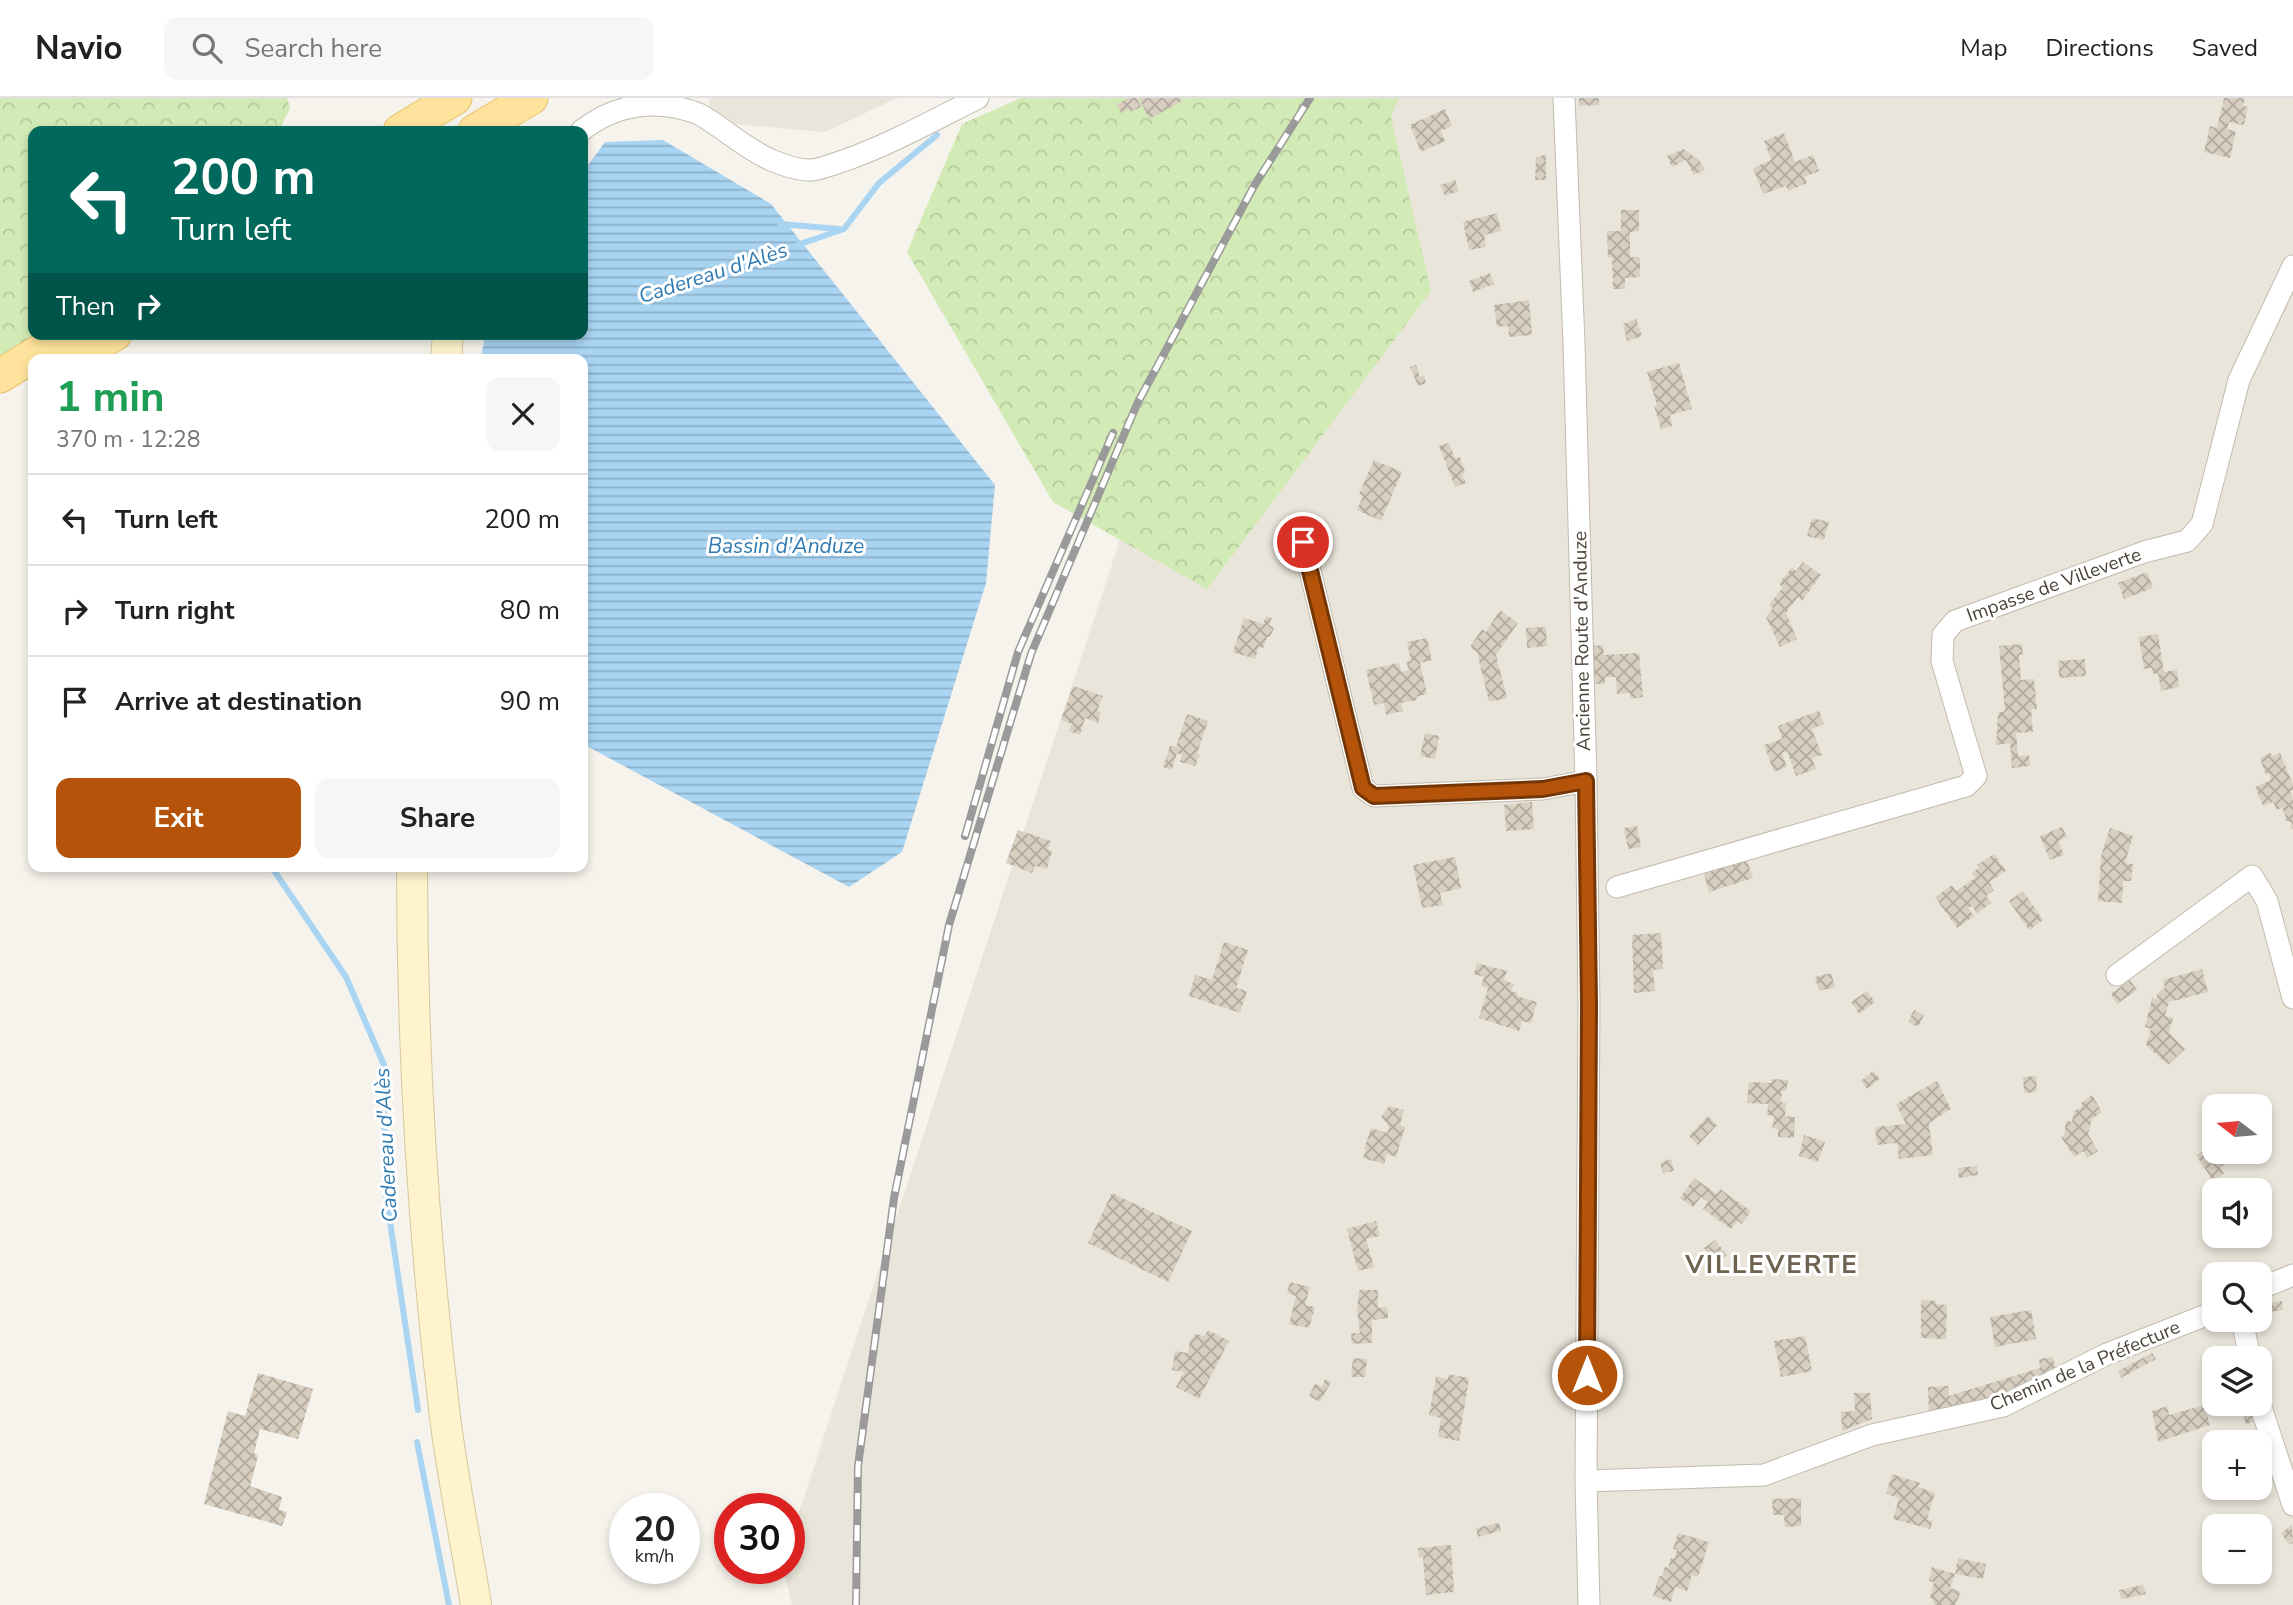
<!DOCTYPE html>
<html lang="en">
<head>
<meta charset="utf-8">
<style>
  :root { --surface:#fff; --page:#f6f6f6; --text:#222; --muted:#767676; --line:#e0e0e0; --accent:#b45309 }
  body { margin:0; font-family:"Nunito Sans",sans-serif; background:var(--page); color:var(--text); height:100vh; display:flex; flex-direction:column; font-size:26px; white-space:nowrap }
  * { box-sizing:border-box; margin:0 }
  p { font-size:23px; color:var(--muted) }
  .icon { flex:none; width:38px; height:38px; fill:none; stroke:currentColor; stroke-width:2; stroke-linecap:round; stroke-linejoin:round }
  .map { position:relative; flex:1; overflow:hidden }
  .drawer { position:absolute; left:28px; top:256px; width:560px; height:518px; display:flex; flex-direction:column; background:var(--surface); border-radius:14px; box-shadow:0 4px 10px #0003 }
  .drawer>* { flex:none }
  .top-card { position:absolute; left:28px; top:28px; width:560px; height:214px; border-radius:14px; box-shadow:0 4px 10px #0003; background:#00695c; color:#fff; overflow:hidden }
  .needle { width:46px; rotate:286deg }
  .tools { position:absolute; left:2202px; top:996px; display:grid; gap:14px }
  .tools a { display:grid; place-items:center; width:70px; height:70px; border-radius:14px; background:var(--surface); box-shadow:0 4px 10px #0003; font-size:35px }
  .speed { position:absolute; left:609px; top:1395px; display:flex; gap:14px; font-size:35px; font-weight:700; text-align:center }
  .speed>* { display:grid; place-content:center; width:91px; height:91px; border-radius:50%; background:var(--surface); box-shadow:0 4px 10px #0003; line-height:1 }
  .speed small { font-size:18px; font-weight:400 }
  .speed .limit { border:10px solid #d22; background:#fff; color:#111 }
  .pin { position:absolute; display:grid; place-items:center; width:60px; height:60px; color:#fff; margin:-30px; border:4px solid #fff; border-radius:50%; box-shadow:0 2px 7px #0007 }
  .me { position:absolute; width:77px; margin:-38px; rotate:0deg; stroke-linejoin:round; filter:drop-shadow(0 0 5px #0008) }
  .turn { display:flex; align-items:center; gap:24px; height:147px; padding:0 28px; font-size:32px }
  .turn .icon { width:91px; height:91px; stroke-width:2.5 }
  .turn b { display:block; font-size:49px; line-height:60px }
  .then { display:flex; align-items:center; height:66px; padding:0 28px; background:#0003; gap:14px; font-size:26px }
  .round { display:grid; place-items:center; flex:none; width:74px; height:74px; border-radius:14px; background:var(--page) }
  .head { display:flex; align-items:center; justify-content:space-between; height:119px; padding:0 28px }
  h1 { font-size:42px; font-weight:700; line-height:52px; color:#1e9e55 }
  .cta { display:flex; gap:14px; margin-top:auto; padding:14px 28px }
  .cta a { flex:1; height:80px; border-radius:14px; background:var(--accent); color:#fff; font-size:28px; font-weight:700; line-height:80px; text-align:center }
  .cta a+a { background:var(--page); color:var(--text) }
  ul { padding:0; list-style:none }
  li { display:flex; align-items:center; gap:21px; height:91px; padding:0 28px; border-top:2px solid var(--line) }
  li div { flex:1 }
  li b { display:block; font-size:26px }
  li em { font-style:normal }
  header { display:flex; align-items:center; gap:42px; box-sizing:border-box; height:98px; padding:0 35px; background:var(--surface); border-bottom:2px solid var(--line) }
  header strong { font-size:33px }
  nav { display:flex; gap:38px; margin-inline-start:auto; font-size:24px }
  .search { width:490px; height:63px; background:var(--page); display:flex; align-items:center; gap:18px; box-sizing:border-box; padding:0 24px; border-radius:14px; color:var(--muted); font-size:26px }
  .map>svg:first-child { display:block }
  .residential { fill:#eae5da; fill-rule:evenodd }
  .forest { fill:url(#forest-crowns) }
  .water { fill:url(#water-rules) }
  .lines { fill:none; stroke-linecap:round; stroke-linejoin:round }
  .stream { stroke:#a9d4f2; stroke-width:6 }
  .building { fill:url(#building-cross-hatch) }
  .street-casing { stroke:#c2bbae; stroke-width:23 }
  .secondary-casing { stroke:#d6c79b; stroke-width:32 }
  .primary-casing { stroke:#e6c16a; stroke-width:35 }
  .street { stroke:#fff; stroke-width:21 }
  .secondary { stroke:#fff3cd; stroke-width:30 }
  .primary { stroke:#ffe39c; stroke-width:33 }
  .rail-casing { stroke:#9a9a9a; stroke-width:8 }
  .rail { stroke:#fff; stroke-width:5; stroke-dasharray:16; stroke-linecap:butt }
  .route-casing { stroke:#753606; stroke-width:18 }
  .route { stroke:#b45309; stroke-width:12 }
  .labels { text-anchor:middle; dominant-baseline:central; stroke-width:6; stroke-linejoin:round; paint-order:stroke }
  .street-label { font-size:19px; fill:#4b4439; stroke:#fff }
  .water-label { font-size:21px; font-style:italic; fill:#2e7ab2; stroke:#fff }
  .district-label { font-size:26px; font-weight:bold; letter-spacing:2px; fill:#6e6250; stroke:#fff }
</style>
</head>
<body>
<header>
<strong>Navio</strong>
<div class="search"><svg class="icon" aria-label="search" viewBox="0 0 24 24"><circle cx="10" cy="10" r="6"/><path d="M15 15l6 6"/></svg>Search here</div>
<nav><a>Map</a><a>Directions</a><a>Saved</a></nav>
</header>
<div class="map">
<svg width="2293" height="1507" viewBox="0 0 2293 1507">
  <defs>
    <pattern id="forest-crowns" width="20" height="18" patternUnits="userSpaceOnUse" patternTransform="scale(1.75)"><rect width="20" height="18" fill="#d2eab5"/><path d="M2 6a3 3 0 1 1 6 0M12 15a3 3 0 1 1 6 0" fill="none" stroke="#b6ca9c"/></pattern>
    <pattern id="water-rules" width="6" height="5" patternUnits="userSpaceOnUse" patternTransform="scale(1.75)"><rect width="6" height="5" fill="#a9d4f2"/><path d="M0 2.5h6" fill="none" stroke="#8caec5"/></pattern>
    <pattern id="building-cross-hatch" width="8" height="8" patternUnits="userSpaceOnUse" patternTransform="scale(1.75)"><rect width="8" height="8" fill="#d8cfc1"/><path d="M0 0l8 8M0 8l8-8" fill="none" stroke="#b1aa9e"/></pattern>
  </defs>
  <rect width="100%" height="100%" fill="#f6f3ec"/>
  <path class="residential" d="M709,0H897L825,34L711,24Z
    M1322,0H2293V1507H792L783,1470H789V1444L1182,254ZM2214,1008H2259V1054H2214ZM2214,1092H2259V1138H2214ZM2214,1176H2259V1222H2214ZM2214,1260H2259V1306H2214ZM2214,1344H2259V1390H2214ZM2214,1428H2259V1474H2214Z"/>
  <path class="forest" d="M0,0H287L290,10L279,33H33V236H55L0,262Z
    M1021,0H1399L1391,19L1431,193L1207,491L1053,404L907,154L962,26Z"/>
  <path class="water" d="M663,42L771,106L995,387L986,485L902,754L849,789L583,646V261H481L485,236H583V74L605,44Z"/>
  <g class="lines">
    <path class="stream" d="M780,126L839,131
      M797,147L844,131L879,85L937,37
      M271,768L346,879L384,967L385,1090L418,1312
      M417,1344L449,1507"/>
  </g>
  <path class="building" d="M1129,0H1137L1141,9L1130,14L1129,11L1121,15L1117,6Z
    M1139,0H1181L1182,3L1149,21Z
    M1579,0H1599V7L1579,8Z
    M2224,0H2245L2243,8L2248,9L2244,27L2229,24L2227,31L2236,34L2230,60L2204,54L2210,28L2217,30Z
    M1445,11L1452,28L1441,33L1445,43L1421,54L1410,27Z
    M1784,35L1795,64L1813,57L1819,73L1804,79L1807,85L1788,93L1786,88L1763,96L1753,70L1771,62L1764,43Z
    M1684,51L1700,63L1705,72L1694,77L1686,62L1672,69L1667,58Z
    M1546,56V82H1535L1536,60Z
    M1455,82L1459,93L1445,98L1440,87Z
    M1621,112H1639V133L1630,134V159H1640V179L1625,180V191H1613L1612,159H1608L1607,133H1621Z
    M1497,115L1501,133L1484,137L1486,149L1469,152L1463,124Z
    M1490,175L1494,186L1473,194L1469,183Z
    M1529,202L1532,237L1509,239L1508,228L1497,229L1494,207Z
    M1636,221L1642,238L1627,243L1623,226Z
    M1679,265L1692,311L1670,317L1672,328L1661,331L1654,308L1657,307L1647,274Z
    M1416,267L1420,279L1424,277L1426,285L1418,288L1410,269Z
    M1449,345L1455,360L1460,359L1465,375L1462,377L1466,385L1455,389L1439,348Z
    M1374,362L1402,374L1381,423L1357,412L1363,398L1359,396Z
    M1812,420L1829,424L1824,442L1807,438Z
    M1803,464L1821,477L1802,503L1798,499L1786,515L1797,541L1780,549L1766,519L1773,510L1769,507L1783,489L1779,486L1792,469L1796,473Z
    M2147,474L2153,490L2124,501L2118,485Z
    M1500,512L1518,525L1496,557L1507,600L1489,604L1477,554L1472,551L1471,547L1482,531L1486,534Z
    M1266,518L1272,520L1269,527L1274,530L1270,539H1267L1263,550L1259,549L1255,561L1233,554L1244,520L1263,526Z
    M1546,529L1547,548L1527,550L1526,530Z
    M2158,536L2164,574L2177,572L2179,589L2161,593L2158,575L2153,576L2152,570L2144,571L2139,539Z
    M1427,540L1432,562L1420,565L1427,596L1416,599L1417,602L1401,605L1403,613L1386,617L1384,605L1374,607L1366,572L1399,565L1401,574L1409,572L1406,563H1411L1407,544Z
    M2022,546L2023,557H2019L2021,582L2034,581L2037,611H2031L2033,634L2016,635L2018,658L2029,657L2030,668L2012,670L2010,645L1996,647L1998,615L2005,613L1999,548Z
    M1603,547L1604,557L1639,555L1643,599L1630,601V595L1617,596L1616,579H1605V586H1591L1592,548Z
    M2085,561L2086,578L2059,580L2058,563Z
    M1073,588L1103,598L1097,613L1101,614L1098,625L1085,620L1080,637L1069,633L1072,626L1061,622Z
    M1819,613L1824,626L1812,631L1822,657L1812,660L1816,671L1796,678L1787,653L1782,655L1787,669L1774,674L1764,647L1782,641L1778,628Z
    M1187,616L1208,623L1197,656L1200,657L1195,668L1180,664L1182,657L1177,655L1172,672L1163,669L1170,648L1176,649Z
    M1425,635L1439,638L1435,661L1420,658Z
    M2271,655L2272,658L2280,655L2293,686V692L2290,693L2293,701V731L2290,730L2292,725L2285,722L2286,719L2282,710L2277,712L2273,704L2263,708L2255,689L2271,682L2269,676L2266,677L2260,660Z
    M1532,704L1534,731L1506,733L1504,707Z
    M1637,728L1641,749L1628,751L1624,730Z
    M2062,729L2067,739L2058,743L2064,757L2050,762L2040,738Z
    M2110,730L2133,738L2125,765L2133,766L2131,783H2123L2122,805L2098,803L2101,758Z
    M1018,732L1051,743L1048,751L1052,753L1047,771L1035,768L1032,775L1006,765Z
    M1994,756L2006,773L1989,784L1994,792L1986,798L1992,805L1977,815L1972,808L1968,810L1974,818L1957,830L1935,799L1952,787L1956,793L1975,780L1972,775L1979,770L1977,767Z
    M1455,759L1461,790L1440,795L1443,807L1422,810L1413,767Z
    M1746,760L1753,780L1709,794L1703,772Z
    M2023,793L2043,822L2029,832L2009,803Z
    M1661,835L1663,871L1653,872L1655,893L1634,895L1632,837Z
    M1224,844L1248,852L1236,890L1247,893L1240,915L1189,898L1195,877L1212,882Z
    M1477,865L1507,873L1504,882L1514,886L1511,893L1518,895L1517,898L1537,904L1531,925L1522,923L1519,933L1479,920L1488,890L1481,888L1484,879L1474,876Z
    M2202,871L2208,894L2169,904L2165,918L2173,920L2169,935L2185,951L2168,967L2146,947L2151,931L2145,929L2152,900L2156,901L2158,895L2165,890L2163,882Z
    M1831,875L1835,889L1819,893L1815,879Z
    M2130,882L2137,892L2117,906L2111,896Z
    M1867,893L1875,904L1859,916L1851,904Z
    M1914,912L1924,917L1918,929L1908,924Z
    M1873,973L1880,981L1867,991L1861,983Z
    M2036,978L2037,994L2024,995L2023,979Z
    M1771,981L1788,982L1786,993H1782L1781,1004L1786,1005L1785,1018L1795,1019L1794,1040L1778,1039V1031L1772,1030L1774,1018L1767,1017L1768,1006L1747,1005L1749,984L1771,985Z
    M1937,983L1951,1011L1929,1025L1933,1057L1899,1061L1897,1045L1877,1047L1875,1029L1906,1026L1896,1006Z
    M2092,997L2102,1014L2092,1021L2088,1036L2098,1053L2087,1060L2083,1053L2074,1059L2061,1039L2064,1038L2066,1022L2072,1024L2074,1013L2082,1009L2081,1005Z
    M1389,1008L1404,1012L1400,1027L1405,1029L1396,1059L1387,1056L1384,1066L1363,1060L1366,1051H1364L1371,1030L1387,1035L1389,1030L1386,1024L1381,1019Z
    M1708,1018L1717,1027L1698,1047L1689,1038Z
    M2259,1029H2267L2268,1055H2259Z
    M1804,1037L1825,1044L1818,1064L1799,1058Z
    M2208,1050L2210,1052L2214,1050V1054H2235L2238,1058L2220,1069L2224,1076L2213,1083L2196,1057Z
    M1671,1061L1674,1073L1663,1075L1660,1065Z
    M1977,1068L1978,1077L1959,1080L1958,1070Z
    M1694,1080L1717,1096L1720,1091L1751,1113L1742,1126L1738,1123L1731,1131L1703,1111L1708,1104L1701,1099L1693,1109L1680,1100Z
    M1112,1095L1192,1133L1168,1184L1088,1145Z
    M1376,1123L1380,1138L1366,1141L1374,1169L1358,1173L1347,1131Z
    M1715,1142L1727,1157L1717,1165L1704,1150Z
    M1290,1184L1310,1189L1305,1207L1315,1209L1309,1230L1289,1226L1296,1198L1287,1195Z
    M1359,1192H1378V1210L1387,1209L1388,1220L1372,1222V1245L1352,1246L1351,1235H1360L1357,1212Z
    M1921,1202L1936,1203V1206L1947,1207L1946,1241L1921,1240Z
    M2282,1203L2283,1212L2269,1214L2268,1205Z
    M2031,1212L2036,1241L1995,1249L1990,1219Z
    M1208,1232L1229,1243L1199,1301L1176,1289L1184,1274L1172,1272L1175,1253L1188,1255L1190,1242L1196,1236L1204,1238Z
    M1805,1238L1812,1273L1781,1279L1774,1243Z
    M2152,1255L2156,1261L2121,1280L2118,1273Z
    M2053,1259L2056,1273L1968,1309L1929,1317L1928,1289L1948,1288L1949,1298L2040,1270L2039,1261Z
    M1353,1260L1367,1261L1365,1279H1351Z
    M258,1275L313,1291L298,1341L260,1331L254,1355L258,1358L250,1388L282,1399L279,1412L287,1414L282,1428L204,1406L228,1313L245,1318Z
    M1448,1276L1469,1280L1459,1343L1438,1339L1441,1320L1429,1317L1436,1279L1448,1281Z
    M1325,1281L1331,1284L1320,1304L1309,1298L1315,1286L1322,1289Z
    M1854,1295H1870L1872,1321L1842,1333L1841,1314L1855,1313Z
    M2204,1307L2210,1327L2158,1344L2152,1313L2167,1308L2169,1317Z
    M2252,1308L2256,1323L2246,1326L2242,1312Z
    M1892,1376L1920,1385L1918,1389L1935,1395L1927,1421L1933,1423L1930,1431L1893,1421L1899,1400L1886,1396Z
    M1801,1400V1428L1785,1429L1784,1417H1773L1772,1401Z
    M1499,1425L1501,1433L1478,1439L1476,1430Z
    M2292,1427L2293,1445L2289,1447L2281,1435Z
    M1678,1435L1709,1444L1698,1479L1692,1477L1687,1493L1675,1489L1671,1504L1653,1498L1659,1478H1662L1665,1469L1668,1470L1671,1460L1674,1461L1677,1452L1673,1451Z
    M1451,1447L1454,1494L1426,1497L1423,1459L1419,1460L1418,1450Z
    M1958,1460L1986,1466L1983,1481L1955,1476L1950,1490L1961,1494L1955,1507H1934L1933,1502L1930,1500L1934,1484L1929,1483L1932,1469L1955,1476Z
    M2143,1487L2146,1496L2121,1501L2119,1492Z"/>
  <g class="lines">
    <defs>
      <path id="street" d="M1564,0L1574,245L1586,683L1589,906L1586,1383L1589,1507
        M581,33C616,5 658,0 699,16C724,30 744,50 771,62C783,67 799,73 812,72C822,71 833,66 843,63C889,47 934,22 978,0
        M1303,444L1363,690L1374,698L1543,691L1586,683
        M1617,789L1966,688L1976,678L1942,563L1943,537L1955,523L2144,454L2187,443L2202,426L2239,282L2293,168
        M2117,877L2252,778L2267,803L2293,900
        M2259,1191L2293,1177
        M2242,1222L2250,1260
        M2259,1303L2293,1407
        M1586,1383L1764,1377L1872,1337L2003,1308L2107,1256L2214,1214"/>
      <path id="secondary" d="M446,261L448,236
        M412,768C412,952 423,1136 445,1319C453,1382 466,1444 476,1507"/>
      <path id="primary" d="M400,33L455,0
        M475,33L531,0
        M70,261L115,236
        M0,278L68,236"/>
    </defs>
    <use href="#street" class="street-casing"/>
    <use href="#secondary" class="secondary-casing"/>
    <use href="#primary" class="primary-casing"/>
    <use href="#street" class="street"/>
    <use href="#secondary" class="secondary"/>
    <use href="#primary" class="primary"/>
    <defs>
      <path id="rail" d="M965,738L1018,554L1113,335
        M856,1507L858,1368L894,1100L949,827L1031,556L1137,306L1254,88L1310,0"/>
    </defs>
    <use href="#rail" class="rail-casing"/>
    <use href="#rail" class="rail"/>
  </g>
  <g class="lines">
    <defs>
      <path id="route" d="M1303,444L1363,690L1374,698L1543,691L1586,683L1589,906L1587,1277"/>
    </defs>
    <use href="#route" class="route-casing"/>
    <use href="#route" class="route"/>
  </g>
  <g class="labels">
    <g class="street-label">
      <text transform="translate(2054 487) rotate(-20)">Impasse de Villeverte</text>
      <text transform="translate(1582 543) rotate(-91)">Ancienne Route d'Anduze</text>
      <text transform="translate(2085 1268) rotate(-23)">Chemin de la Préfecture</text>
    </g>
    <g class="water-label">
      <text transform="translate(713 175) rotate(-18)">Cadereau d'Alès</text>
      <text x="786" y="448">Bassin d'Anduze</text>
      <text transform="translate(386 1047) rotate(-93)">Cadereau d'Alès</text>
    </g>
    <g class="district-label">
      <text x="1772" y="1166">VILLEVERTE</text>
    </g>
  </g>
</svg>
<div class="tools">
<a><svg class="needle" viewBox="-14 -14 28 28"><path d="M0-13l5 13h-10z" fill="#e53935"/><path d="M0 13l5-13h-10z" fill="#767676"/></svg></a>
<a><svg class="icon" aria-label="sound" viewBox="0 0 24 24"><path d="M4 9h4l5-4v14l-5-4H4zM17 9q2 3 0 6"/></svg></a>
<a><svg class="icon" aria-label="search" viewBox="0 0 24 24"><circle cx="10" cy="10" r="6"/><path d="M15 15l6 6"/></svg></a>
<a><svg class="icon" aria-label="layers" viewBox="0 0 24 24"><path d="M12 4l9 5-9 5-9-5zM3 14l9 5 9-5"/></svg></a>
<a>+</a>
<a>−</a>
</div>
<div class="speed"><div>20<small>km/h</small></div><div class="limit">30</div></div>
<div class="pin" style="left:1303px;top:444px;background:#d93025"><svg class="icon" aria-label="arrive" viewBox="0 0 24 24"><path d="M6 21V4h12l-3 4 3 4H6"/></svg></div>
<svg class="me" style="left:1587px;top:1277px" viewBox="-20 -20 40 40"><circle r="17" fill="#b45309" stroke="#fff" stroke-width="3"/><path d="M0-11L8 9 0 5-8 9z" fill="#fff"/></svg>
<div class="top-card">
<div class="turn"><svg class="icon" aria-label="left" viewBox="0 0 24 24"><path d="M17 20v-9H6M10 6l-5 5 5 5"/></svg><div><b>200 m</b>Turn left</div></div>
<div class="then">Then<svg class="icon" aria-label="right" viewBox="0 0 24 24"><path d="M7 20v-9h11M14 6l5 5-5 5"/></svg></div>
</div>
<section class="drawer">
<div class="head"><div><h1>1 min</h1><p>370 m · 12:28</p></div><a class="round"><svg class="icon" aria-label="close" viewBox="0 0 24 24"><path d="M6 6l12 12M18 6L6 18"/></svg></a></div>
<ul>
<li><svg class="icon" aria-label="left" viewBox="0 0 24 24"><path d="M17 20v-9H6M10 6l-5 5 5 5"/></svg><div><b>Turn left</b></div><em>200 m</em></li>
<li><svg class="icon" aria-label="right" viewBox="0 0 24 24"><path d="M7 20v-9h11M14 6l5 5-5 5"/></svg><div><b>Turn right</b></div><em>80 m</em></li>
<li><svg class="icon" aria-label="arrive" viewBox="0 0 24 24"><path d="M6 21V4h12l-3 4 3 4H6"/></svg><div><b>Arrive at destination</b></div><em>90 m</em></li>
</ul>
<div class="cta"><a>Exit</a><a>Share</a></div>
</section>
</div>
</body>
</html>
